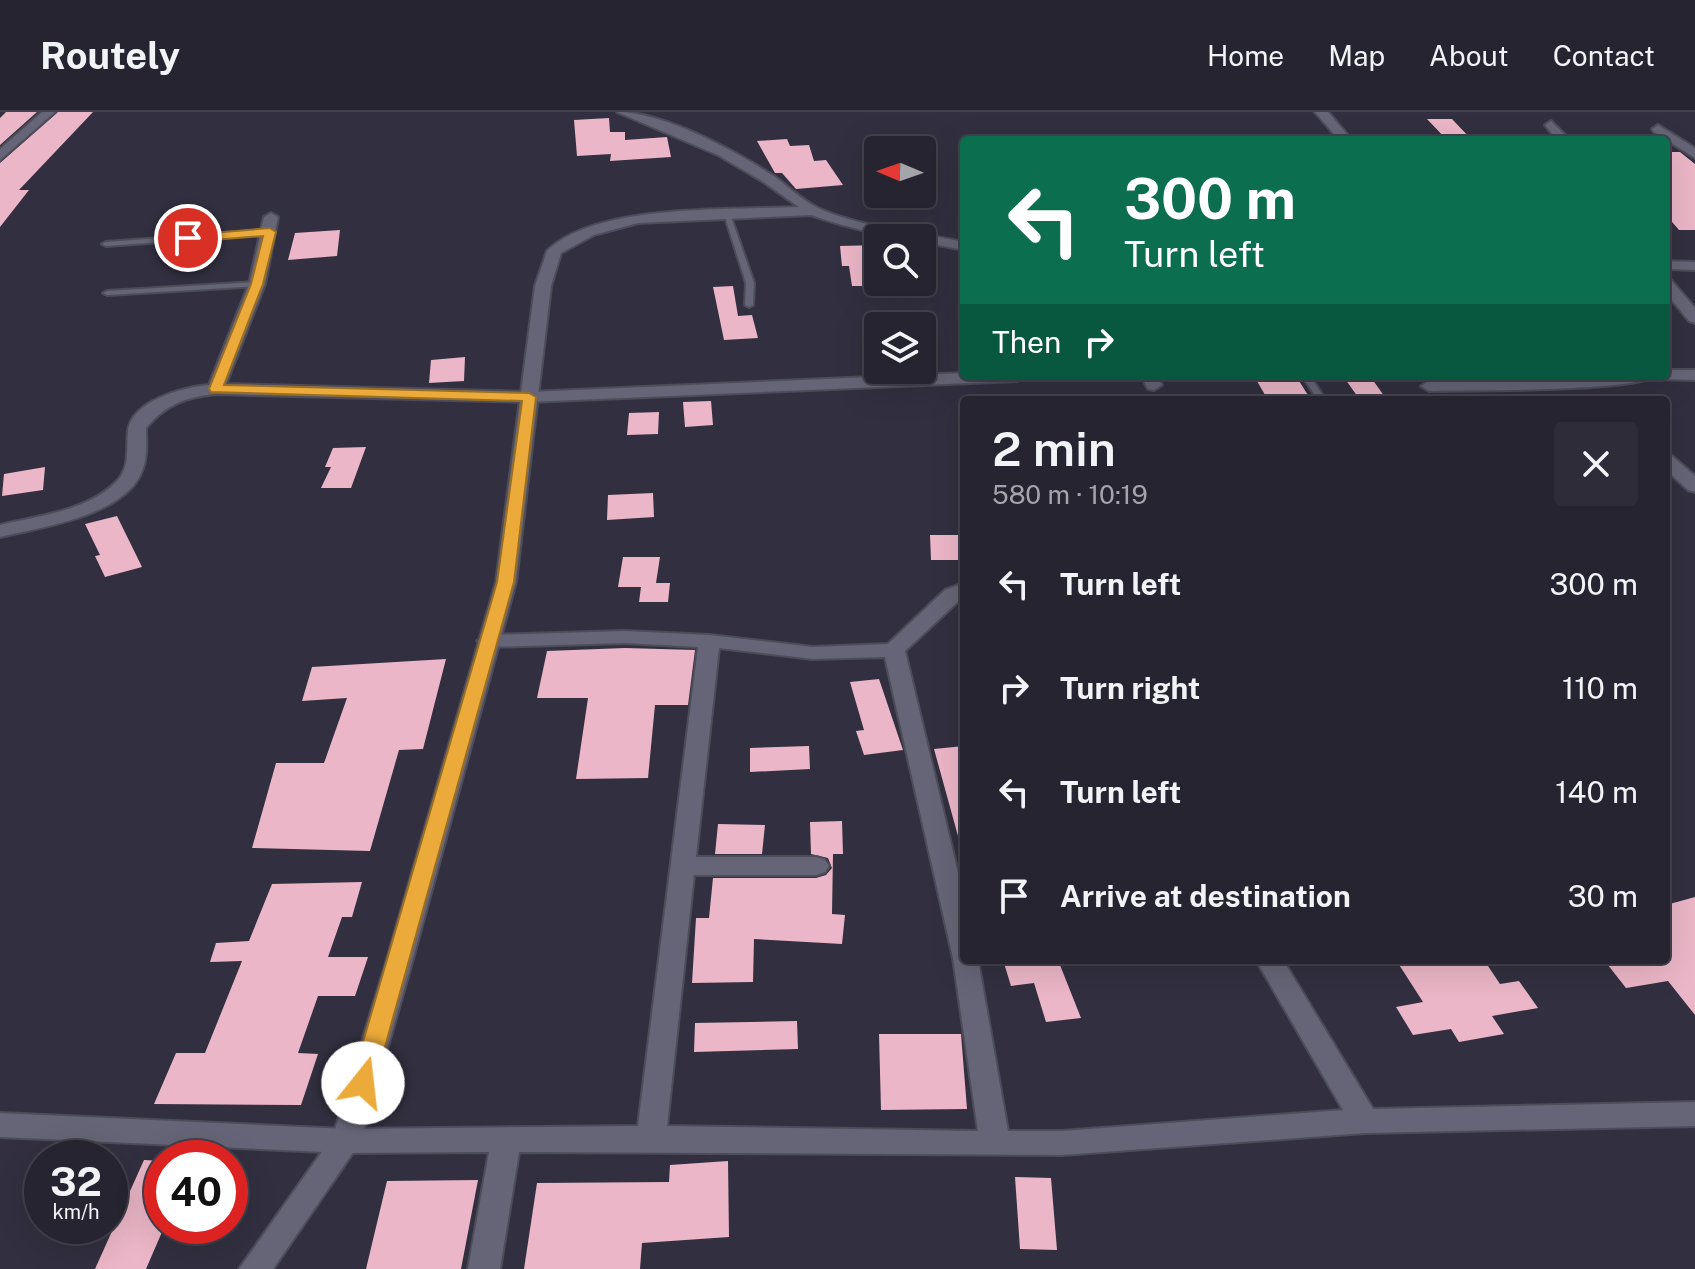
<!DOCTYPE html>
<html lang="en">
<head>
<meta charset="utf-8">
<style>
  :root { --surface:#262430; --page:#2e2c38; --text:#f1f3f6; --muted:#a4a4ab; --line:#42414c }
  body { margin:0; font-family:"Public Sans",sans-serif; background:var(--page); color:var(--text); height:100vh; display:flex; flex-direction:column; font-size:30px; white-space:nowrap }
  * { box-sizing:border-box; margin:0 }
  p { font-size:26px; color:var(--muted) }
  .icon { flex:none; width:44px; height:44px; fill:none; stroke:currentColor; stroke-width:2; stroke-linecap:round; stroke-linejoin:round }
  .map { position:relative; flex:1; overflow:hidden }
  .panel { position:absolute; left:960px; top:284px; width:710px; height:568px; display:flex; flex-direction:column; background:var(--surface); border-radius:8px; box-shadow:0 8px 32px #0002,0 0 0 2px var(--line) }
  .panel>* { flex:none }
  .top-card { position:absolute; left:960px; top:24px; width:710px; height:244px; border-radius:8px; box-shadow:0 8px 32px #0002,0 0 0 2px var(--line); background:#0b6e4f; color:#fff; overflow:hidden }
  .needle { width:52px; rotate:272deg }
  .tools { position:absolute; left:864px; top:24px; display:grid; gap:16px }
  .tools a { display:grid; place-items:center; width:72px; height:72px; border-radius:8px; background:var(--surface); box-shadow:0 8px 32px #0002,0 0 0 2px var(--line); font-size:40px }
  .speed { position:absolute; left:24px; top:1028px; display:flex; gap:16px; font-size:40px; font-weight:700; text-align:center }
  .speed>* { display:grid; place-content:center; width:104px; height:104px; border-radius:50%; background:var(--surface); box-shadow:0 8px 32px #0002,0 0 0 2px var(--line); line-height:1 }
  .speed small { font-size:20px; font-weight:400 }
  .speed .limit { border:12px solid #d22; background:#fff; color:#111 }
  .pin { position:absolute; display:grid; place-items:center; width:68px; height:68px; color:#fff; margin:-34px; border:4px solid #fff; border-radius:50%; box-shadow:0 2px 8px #0007 }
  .me { position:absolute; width:88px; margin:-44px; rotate:16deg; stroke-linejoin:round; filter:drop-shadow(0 0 6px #0008) }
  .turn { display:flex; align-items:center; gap:28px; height:168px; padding:0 32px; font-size:36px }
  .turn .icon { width:104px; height:104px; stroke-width:2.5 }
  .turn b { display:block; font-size:56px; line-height:68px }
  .then { display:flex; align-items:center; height:76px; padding:0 32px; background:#0003; gap:16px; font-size:30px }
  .round { display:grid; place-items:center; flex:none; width:84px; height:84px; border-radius:8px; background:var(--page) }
  .headline { display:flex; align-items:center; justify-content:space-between; height:136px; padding:0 32px }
  h1 { font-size:48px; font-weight:600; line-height:60px }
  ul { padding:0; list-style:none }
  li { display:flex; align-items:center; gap:24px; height:104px; padding:0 32px }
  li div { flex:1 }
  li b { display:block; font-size:30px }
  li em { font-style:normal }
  header { display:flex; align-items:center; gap:48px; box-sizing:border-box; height:112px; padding:0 40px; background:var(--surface); border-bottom:2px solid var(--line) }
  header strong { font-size:38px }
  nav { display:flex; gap:44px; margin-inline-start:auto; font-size:28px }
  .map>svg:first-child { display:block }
  .building { fill:#ebb6c7 }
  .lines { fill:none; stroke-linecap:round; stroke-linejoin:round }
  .service-casing { stroke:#4d4c59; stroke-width:4 }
  .minor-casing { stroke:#4d4c59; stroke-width:4 }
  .tertiary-casing { stroke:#4d4c59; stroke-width:4 }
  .service { fill:#666577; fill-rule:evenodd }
  .minor { fill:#666577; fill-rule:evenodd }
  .tertiary { fill:#666577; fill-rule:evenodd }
  .route { fill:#ebaa39; stroke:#996e25; stroke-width:2 }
</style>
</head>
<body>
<header>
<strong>Routely</strong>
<nav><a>Home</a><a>Map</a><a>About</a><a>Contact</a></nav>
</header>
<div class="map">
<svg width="1695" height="1157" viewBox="0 0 1695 1157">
  <rect width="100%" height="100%" fill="#323040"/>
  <path class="building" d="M6,0H37L0,33V6Z
    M58,0H93L19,78H29L0,115V51Z
    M609,6L610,20H625V28L667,25L671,45L610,49L611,42L577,44L574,8Z
    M1427,7H1452L1472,28H1447Z
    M787,27L790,34L809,33L814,49L826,48L843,73L796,77L782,61H775L757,29Z
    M1666,40H1680L1695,52V118H1679L1666,103Z
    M340,118L337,144L288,148L295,121Z
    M878,133V174H852L849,154H842L840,134Z
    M733,174L738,204L752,203L758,226L724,228L713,175Z
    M465,245L464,269L429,271L431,248Z
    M1254,264H1296L1311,288H1268Z
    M1343,264H1370L1387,288H1360Z
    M711,289L713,313L685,315L683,290Z
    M659,300L658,322L627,323L629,301Z
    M366,335L351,376H321L331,355H325L333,336Z
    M45,355L43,378L2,384L4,362Z
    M653,381L654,405L607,408L608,383Z
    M117,404L142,455L105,465L95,444L100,443L85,412Z
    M930,423H964V448H931Z
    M623,445H660L656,471H670L668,490H639L641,475H618Z
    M625,536L695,538L688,593H655L648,666L576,667L588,586H537L547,539Z
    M446,547L423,637L399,638L370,739L252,736L276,651H324L347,586L302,589L312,555Z
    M879,567L903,638L864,643L856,619L864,618L850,570Z
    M809,634L810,657L750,660V636Z
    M964,634V723L958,724L934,637Z
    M842,709L843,742H833L832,802L845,803L842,832L754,827L753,870L692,871L696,806H709L713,766H816L826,763L832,756L828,746L811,742L810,710Z
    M718,712L765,713L762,742H715Z
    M362,770L352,805H342L328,845H368L355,884H318L298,941L318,942L301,993L154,992L176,941H205L242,849L210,850L216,831L249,829L272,772Z
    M1695,785V903L1668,869L1626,876L1604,848H1666V793Z
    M1003,848H1058L1081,906L1046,910L1034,871L1011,874Z
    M1396,848H1484L1500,872L1519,869L1538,896L1492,904L1504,922L1459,930L1451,917L1413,923L1396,895L1423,890Z
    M797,909L798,937L694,940L695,911Z
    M879,922H961L967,997L881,998Z
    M144,1048L162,1049V1120L146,1157H95Z
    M728,1049L729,1125L642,1131L640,1157H524L537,1071L669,1070L670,1053Z
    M1015,1065L1051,1066L1057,1138L1020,1137Z
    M478,1068L461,1157H366L387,1069Z"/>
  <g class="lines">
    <defs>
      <path id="service" d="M727,100L730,102L754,171L753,193L749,195L745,193L746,171L724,102Z
        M270,118H273V122L106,134L102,132L106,130Z
        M257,170L261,172L260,174L107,183L103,181L107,179Z
        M1302,264H1310L1326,288H1318Z"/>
      <path id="minor" d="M42,0H55L0,48V37Z
        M1315,0H1328L1352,28H1339Z
        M1551,9L1570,28H1557L1545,13Z
        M1658,13L1695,36V46L1654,20L1652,17Z
        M271,101L278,105L265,172L226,272L529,280L964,261V264H1025L1017,269L529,290L216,282C186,285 166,292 146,316C146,330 148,345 142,359C125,404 41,415 0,425V413C37,404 87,399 115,371C131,356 126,338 128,319C132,288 185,275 209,273L249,172L264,105Z
        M1666,166L1671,168L1695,196V211L1689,209L1666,181Z
        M1666,258H1695V268L1660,267L1658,264H1666Z
        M1141,264H1157L1162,273L1154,278L1148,277Z
        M1596,264H1653C1636,280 1463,278 1429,279L1421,274L1429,269Z
        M1666,343L1672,344L1695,364V380L1688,378L1666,358Z
        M964,471V484L905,539L964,786V848H978L1008,1019H1062L1343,998L1256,848H1283L1373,997L1695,990V1014L1365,1021L1062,1043L519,1040L500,1157H468L489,1040L346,1041L0,1025V1001L346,1017L638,1014L698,535L625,531L488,535L477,529L488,523L625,519L709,523L813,535L888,532L945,478ZM719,536L813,547L885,545L953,846L978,1019L667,1014L694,763H816L825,760L829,754L825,748L816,745H696Z"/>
      <path id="tertiary" d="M617,0C664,0 736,39 775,65C789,75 804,90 820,97C864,116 917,120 964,130V138L922,130V126C885,126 846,115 811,103L638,111L594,123L561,141L551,174L516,470L411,854L361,1029L273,1157H239L333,1024L385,854L496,470L535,174L547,139C595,91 733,98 799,95L762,69L718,43Z
        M1666,149L1695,150V158L1666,157Z"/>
    </defs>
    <use href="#service" class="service-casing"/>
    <use href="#minor" class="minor-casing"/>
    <use href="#tertiary" class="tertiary-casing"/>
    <use href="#service" class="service"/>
    <use href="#minor" class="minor"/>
    <use href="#tertiary" class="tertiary"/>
  </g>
  <path class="route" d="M270,116L276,120L263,172L224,273L529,281L536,285L514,470L375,971L371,978L363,980L355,978L351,971L497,470L522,289L211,280L209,277L251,172L263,124L188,130L182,126L188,123Z"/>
</svg>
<div class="tools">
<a><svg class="needle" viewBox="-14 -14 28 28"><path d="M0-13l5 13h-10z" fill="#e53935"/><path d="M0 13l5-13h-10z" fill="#a4a4ab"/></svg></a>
<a><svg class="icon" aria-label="search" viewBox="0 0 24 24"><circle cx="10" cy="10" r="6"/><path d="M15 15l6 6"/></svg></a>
<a><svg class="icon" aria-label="layers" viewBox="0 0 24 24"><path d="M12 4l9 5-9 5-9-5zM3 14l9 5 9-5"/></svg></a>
</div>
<div class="speed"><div>32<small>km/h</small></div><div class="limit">40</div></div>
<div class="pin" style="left:188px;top:126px;background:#d93025"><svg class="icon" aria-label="arrive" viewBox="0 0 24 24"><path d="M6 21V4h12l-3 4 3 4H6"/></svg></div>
<svg class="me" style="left:363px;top:971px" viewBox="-20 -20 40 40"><circle r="19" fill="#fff"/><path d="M0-13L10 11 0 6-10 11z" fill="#ebaa39"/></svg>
<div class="top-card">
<div class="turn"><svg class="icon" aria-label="left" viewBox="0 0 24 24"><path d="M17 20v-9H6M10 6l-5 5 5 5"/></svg><div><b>300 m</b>Turn left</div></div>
<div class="then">Then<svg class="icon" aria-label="right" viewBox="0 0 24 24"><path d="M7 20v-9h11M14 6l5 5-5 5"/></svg></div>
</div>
<section class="panel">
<div class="headline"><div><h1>2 min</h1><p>580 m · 10:19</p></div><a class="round"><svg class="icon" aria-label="close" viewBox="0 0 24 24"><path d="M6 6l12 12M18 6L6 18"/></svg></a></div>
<ul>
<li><svg class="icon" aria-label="left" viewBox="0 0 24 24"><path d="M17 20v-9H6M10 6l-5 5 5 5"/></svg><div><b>Turn left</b></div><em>300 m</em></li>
<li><svg class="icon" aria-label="right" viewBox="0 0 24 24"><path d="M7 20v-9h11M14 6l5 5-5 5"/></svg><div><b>Turn right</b></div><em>110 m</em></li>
<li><svg class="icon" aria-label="left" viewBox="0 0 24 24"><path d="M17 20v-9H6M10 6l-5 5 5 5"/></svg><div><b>Turn left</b></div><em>140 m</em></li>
<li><svg class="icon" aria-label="arrive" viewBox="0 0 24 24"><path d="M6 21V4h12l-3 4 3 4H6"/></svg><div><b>Arrive at destination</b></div><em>30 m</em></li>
</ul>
</section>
</div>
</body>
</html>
